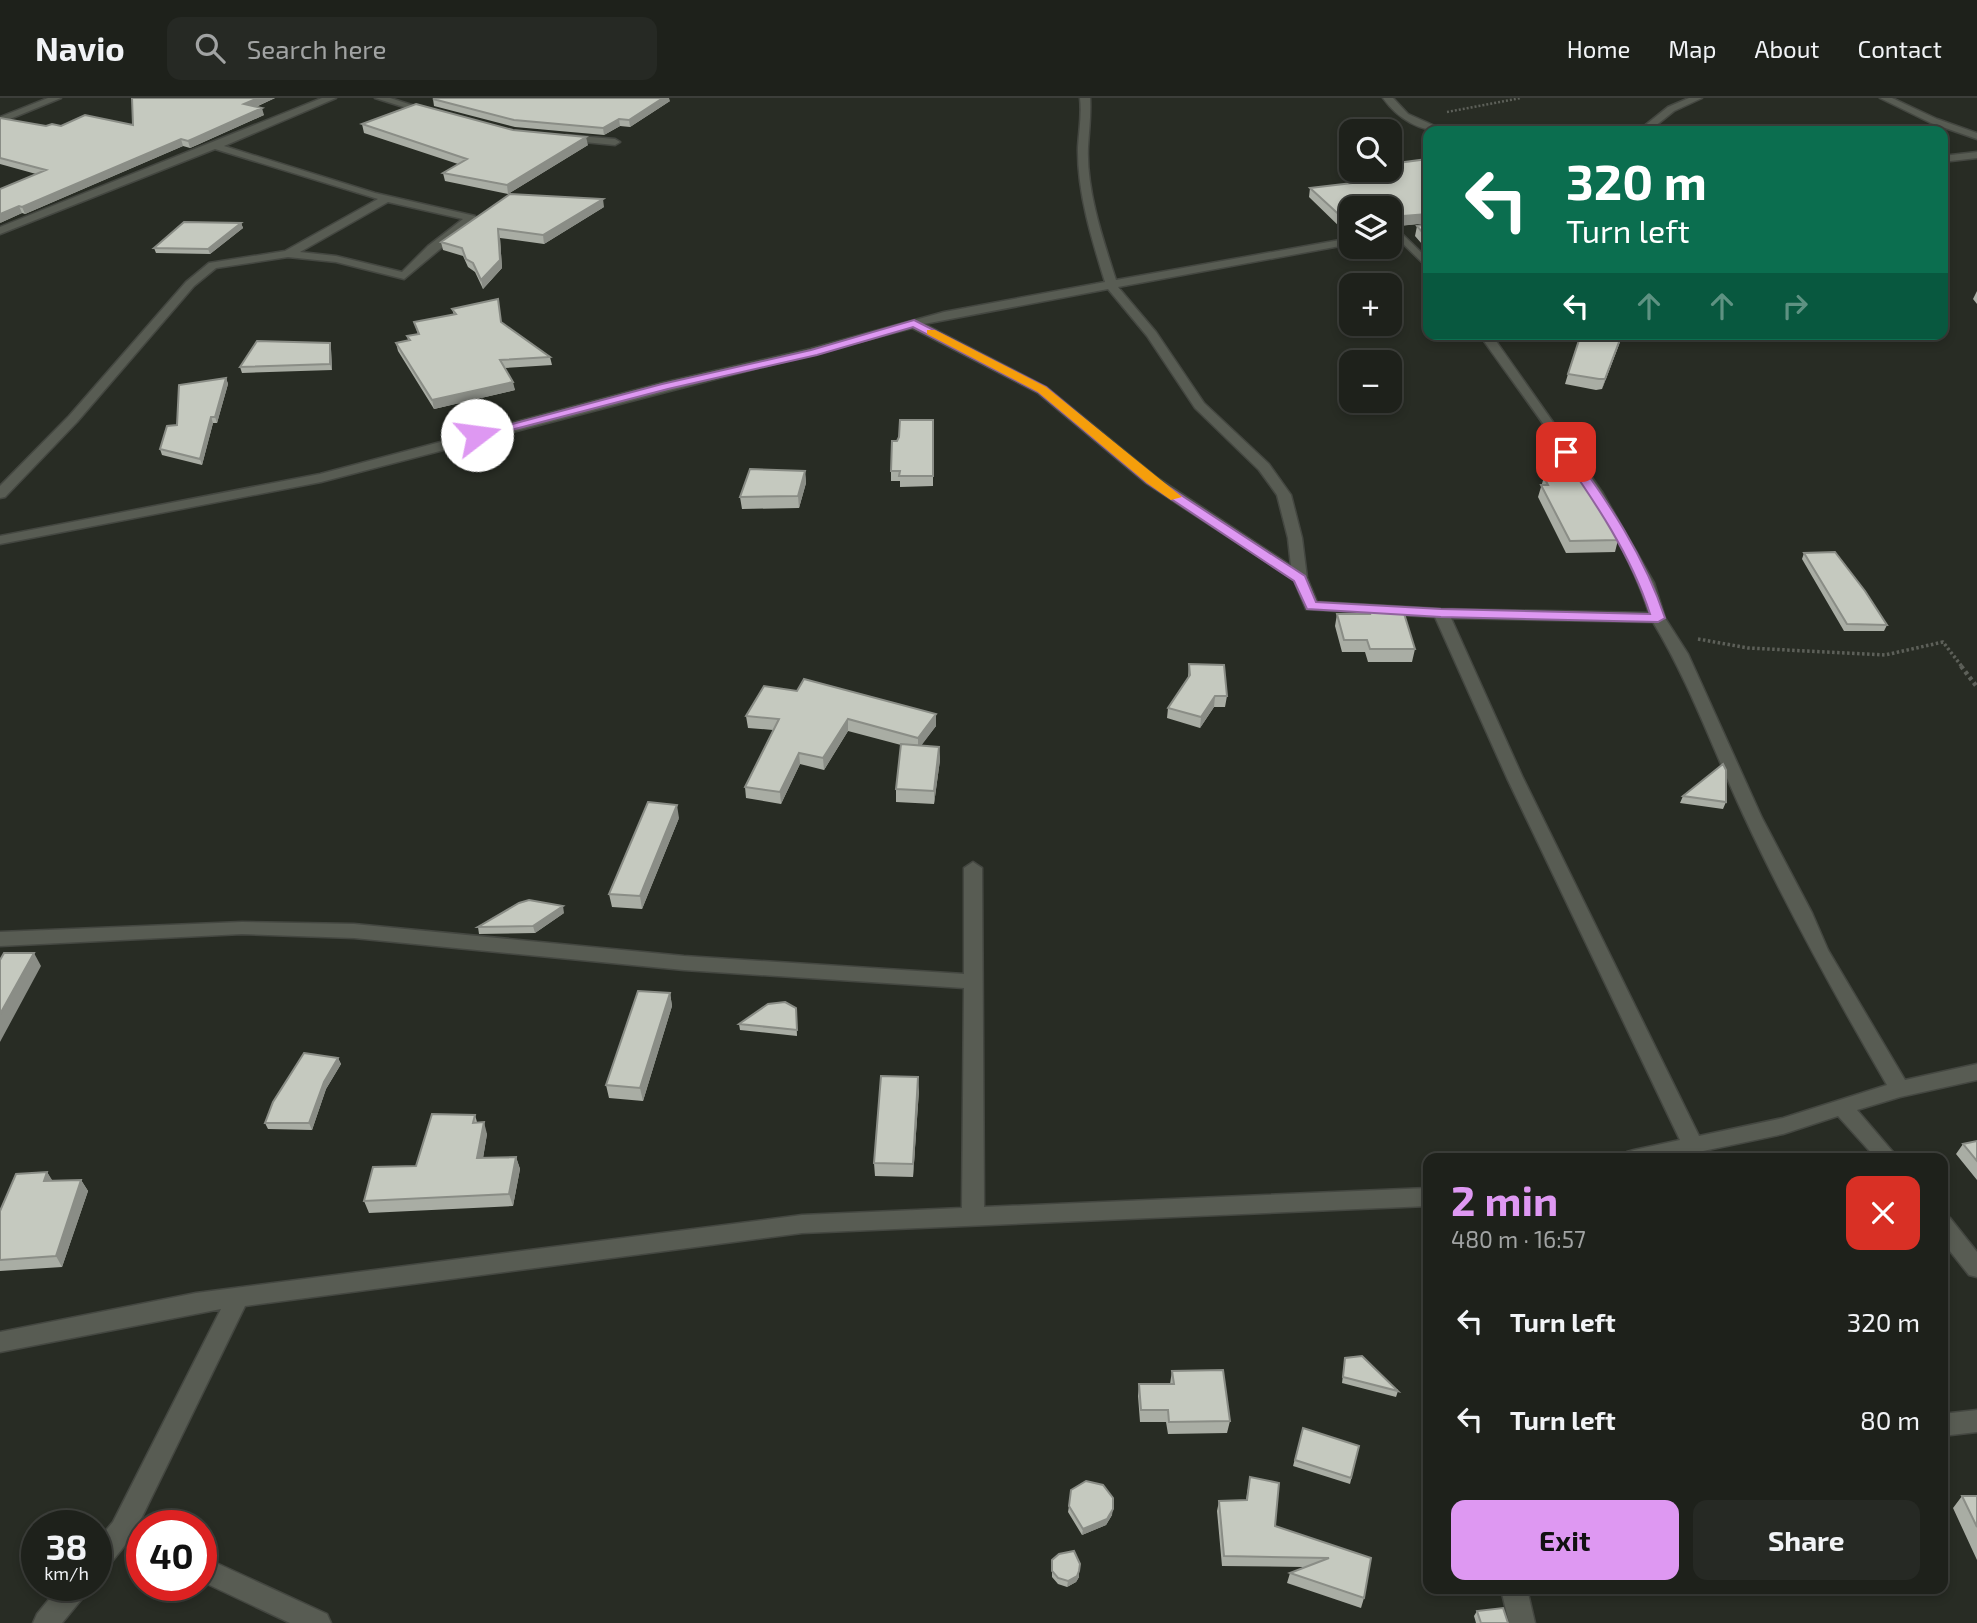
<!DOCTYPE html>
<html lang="en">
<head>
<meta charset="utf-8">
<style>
  :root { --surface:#1e211b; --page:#262924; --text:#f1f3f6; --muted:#a1a3a3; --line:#3c3e3a; --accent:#de98f2 }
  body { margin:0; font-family:"Exo 2",sans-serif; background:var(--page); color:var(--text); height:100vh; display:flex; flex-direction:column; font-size:26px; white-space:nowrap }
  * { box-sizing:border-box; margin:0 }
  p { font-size:23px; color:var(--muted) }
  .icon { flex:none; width:38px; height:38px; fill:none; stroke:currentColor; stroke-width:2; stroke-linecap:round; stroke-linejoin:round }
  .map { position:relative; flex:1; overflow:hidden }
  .drawer { position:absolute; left:1423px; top:1055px; width:525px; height:441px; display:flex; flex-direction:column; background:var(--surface); border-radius:14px; box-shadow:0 4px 10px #0003,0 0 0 2px var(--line) }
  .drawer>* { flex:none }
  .banner { position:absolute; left:1423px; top:28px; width:525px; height:214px; border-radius:14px; box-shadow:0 4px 10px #0003,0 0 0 2px var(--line); background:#0b6e4f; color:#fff; overflow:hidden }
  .fabs { position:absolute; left:1339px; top:21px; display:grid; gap:14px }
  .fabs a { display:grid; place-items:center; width:63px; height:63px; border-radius:14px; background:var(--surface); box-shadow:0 4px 10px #0003,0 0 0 2px var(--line); font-size:35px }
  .speed { position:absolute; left:21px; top:1412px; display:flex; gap:14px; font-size:35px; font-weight:700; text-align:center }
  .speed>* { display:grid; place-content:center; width:91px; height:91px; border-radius:50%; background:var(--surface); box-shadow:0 4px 10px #0003,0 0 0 2px var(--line); line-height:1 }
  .speed small { font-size:18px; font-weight:400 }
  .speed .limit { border:10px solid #d22; background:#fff; color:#111 }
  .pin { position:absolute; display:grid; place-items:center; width:60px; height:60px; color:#fff; margin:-30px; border-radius:14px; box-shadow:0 4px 10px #0006 }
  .me { position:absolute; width:77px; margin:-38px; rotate:75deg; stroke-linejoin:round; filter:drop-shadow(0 0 5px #0008) }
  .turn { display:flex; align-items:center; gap:24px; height:147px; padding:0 28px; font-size:32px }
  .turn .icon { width:91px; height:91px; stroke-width:2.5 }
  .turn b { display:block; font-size:49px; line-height:60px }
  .lanes { display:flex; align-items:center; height:66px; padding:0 28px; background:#0003; justify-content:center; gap:35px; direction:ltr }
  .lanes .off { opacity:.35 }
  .round { display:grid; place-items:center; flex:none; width:74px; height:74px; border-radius:14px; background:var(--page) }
  .summary { display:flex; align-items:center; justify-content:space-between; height:119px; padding:0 28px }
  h1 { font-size:42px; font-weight:700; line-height:52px; color:var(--accent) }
  .cta { display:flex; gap:14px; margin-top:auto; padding:14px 28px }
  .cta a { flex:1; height:80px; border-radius:14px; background:var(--accent); color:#111; font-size:28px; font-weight:700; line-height:80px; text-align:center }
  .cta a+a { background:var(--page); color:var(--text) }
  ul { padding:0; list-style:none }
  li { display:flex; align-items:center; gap:21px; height:98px; padding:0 28px }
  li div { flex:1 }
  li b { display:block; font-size:26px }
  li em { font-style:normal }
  header { display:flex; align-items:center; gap:42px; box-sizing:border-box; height:98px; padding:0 35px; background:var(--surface); border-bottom:2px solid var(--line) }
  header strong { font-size:33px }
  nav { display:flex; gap:38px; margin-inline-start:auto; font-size:24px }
  .search { width:490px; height:63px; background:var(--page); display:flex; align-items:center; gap:18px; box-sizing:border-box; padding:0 24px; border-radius:14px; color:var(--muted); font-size:26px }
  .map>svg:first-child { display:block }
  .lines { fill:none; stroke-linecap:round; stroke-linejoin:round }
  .minor-casing { stroke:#444741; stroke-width:3 }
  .path-far2 { stroke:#5d6059; stroke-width:2.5; stroke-dasharray:2 2; stroke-linecap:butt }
  .path-far1 { stroke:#5d6059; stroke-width:3.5; stroke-dasharray:2.5 2.5; stroke-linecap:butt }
  .path { stroke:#5d6059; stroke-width:4.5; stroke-dasharray:3.5 3.5; stroke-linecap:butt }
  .minor { fill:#585c53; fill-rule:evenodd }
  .wall { fill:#a9ada4 }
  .shaded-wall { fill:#8a8d86 }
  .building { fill:#c5c9bf; stroke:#8a8d86; stroke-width:2 }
  .route { fill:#de98f2; stroke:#90639d; stroke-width:2 }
  .slow { fill:#f59e0b }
</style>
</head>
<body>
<header>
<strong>Navio</strong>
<div class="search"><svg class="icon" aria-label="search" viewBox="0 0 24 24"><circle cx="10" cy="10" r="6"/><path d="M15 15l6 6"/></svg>Search here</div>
<nav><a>Home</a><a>Map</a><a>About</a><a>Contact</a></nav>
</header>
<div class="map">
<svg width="1977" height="1525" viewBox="0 0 1977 1525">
  <rect width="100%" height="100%" fill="#282c24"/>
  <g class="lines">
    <defs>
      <path id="minor" d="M48,0H61L0,25V19Z
        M322,0H336L224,48L375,95L475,118V122L404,181L336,164L288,159L216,170L194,188L77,324L5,399L0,400V388L69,318L186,184L209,165L285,153L378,101L215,51L0,136V129ZM388,104L463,121L428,148L402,174L336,158L300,154Z
        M375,0H390L437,15L432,18Z
        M1080,0H1090C1091,17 1089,32 1088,49C1086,92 1103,142 1116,182L1351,140V146L1118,189L1156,234L1204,305L1269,366L1291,397L1302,440L1307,480L1317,504L1441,511L1649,515C1620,421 1536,318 1479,236H1491L1602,394L1654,485L1665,520L1688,556L1762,720L1812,815L1828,852L1905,982L1977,966V982L1900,999L1857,1012L1898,1060H1876L1838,1018L1783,1036L1670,1060H1624L1627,1054L1634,1052L1680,1042L1507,680L1435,519L1306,511L1294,482L1146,385L1038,295L912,230L321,384L0,446V438L320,376L662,285L810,251L944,214L1105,184C1092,142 1077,94 1078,49C1079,32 1082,17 1080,0ZM1108,191L1147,238L1195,310L1259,372L1277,397L1288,440L1291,468L1156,379L1046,289L924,226ZM1451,520L1653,524C1690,585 1714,654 1744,718C1787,811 1836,899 1887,987L1783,1020L1699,1038L1523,680Z
        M1383,0H1393L1408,16L1446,33C1420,34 1398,21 1383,0Z
        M1689,0H1702L1674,13L1649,33H1638L1668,9Z
        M1880,0H1892L1937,21L1977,35V41L1931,25Z
        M566,37L615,41L620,44L615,47L563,42L561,40Z
        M1977,54V60L1942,64V58Z
        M1398,132L1428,161V170L1394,137L1393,135Z
        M973,764L982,770L984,1109L1428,1090V1108L802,1135L245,1208L138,1427L142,1428V1453L126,1446L105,1472L96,1475V1444L113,1424L221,1211L0,1254V1234L196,1195L802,1117L962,1110L964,890L684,872L354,840L242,836L0,848V834L242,824L354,826L684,858L964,876V770Z
        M1942,1117L1950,1120L1977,1154V1179L1969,1177L1942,1143Z
        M1977,1312V1334L1942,1338V1316Z
        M201,1458L327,1516L331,1525H290L201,1483Z
        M60,1488H89L85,1497L62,1525H33L37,1516Z
        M1501,1491H1527L1535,1525H1509Z"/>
    </defs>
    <use href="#minor" class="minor-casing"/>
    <path class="path-far2" d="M1447,14L1521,0"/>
    <path class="path-far1" d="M1698,541L1748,550L1885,557L1943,544L1963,570"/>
    <path class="path" d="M1961,568L1977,589"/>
    <use href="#minor" class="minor"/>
  </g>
  <path class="wall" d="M132,0H275L256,9L264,17L197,47L190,50L183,48L25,116L22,115L0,125L36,76L0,66V20L46,28L133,27Z
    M433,1L670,3L630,29L620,28L604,37L515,29L434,8Z
    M362,26L513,32L588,47L508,96L445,83L443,75L458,66L364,35Z
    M1428,61V125L1344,133L1309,99L1310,90L1351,85L1348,82L1349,72Z
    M604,109L544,146L500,140L502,170L483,191L475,174L468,169L463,158L443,152L441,144Z
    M241,125L243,130L210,156L156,155L154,150Z
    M1428,126V153L1415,138L1417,128Z
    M1977,193V206L1973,201Z
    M452,211L502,225L550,259L552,267L505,270L515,292L434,311L398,253L396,245L408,242L407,238L418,236L414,224L454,217Z
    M1623,236L1602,291L1596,292L1565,286L1568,276Z
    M330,245L331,251L332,272L242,275L240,269Z
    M226,280L228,286L217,325H213L202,367L162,357L160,351L177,327Z
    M933,322V388L900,389V383H891V373L897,343Z
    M805,373L806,385L799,410L742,411L740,399Z
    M1544,379L1618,442L1615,454L1566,455L1538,399Z
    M1804,455L1887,527L1884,533H1844L1802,461Z
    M1368,509L1415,551L1412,564H1368L1365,554H1342L1335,528L1337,516H1367Z
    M1189,566L1227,598L1225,609H1214L1200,630L1167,620L1168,610L1188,580Z
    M936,616V628L921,647L939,649L940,662L934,706L896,704V691L901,647L848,633L824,672L800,666L781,706L746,700L745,689L773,632L748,630L746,618Z
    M1683,698L1726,704L1723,711L1680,705Z
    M679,720L642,811L612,809L609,796Z
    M564,815L535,835L479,836L478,829Z
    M670,895L672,908L643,1003L609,1000L606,987Z
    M796,910L797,938L740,932L739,926Z
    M338,960L341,966L326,991L312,1032L268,1031L265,1025Z
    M919,992L913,1079L875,1078L874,1065Z
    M475,1017L477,1024L487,1036L483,1060L516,1059L520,1071L513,1108L369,1115L364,1103L416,1068Z
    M1977,1043V1082L1956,1056L1963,1046Z
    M47,1074L52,1083L81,1082L88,1093L62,1169L0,1173V1113Z
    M1345,1260L1398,1293L1396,1299L1342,1285Z
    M1172,1273L1230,1323L1227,1335L1168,1336L1166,1324H1140L1138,1298L1139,1286H1170Z
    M1303,1330L1359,1348L1350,1386L1293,1368Z
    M1250,1379L1275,1428L1371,1460L1364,1500L1361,1510L1287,1485L1290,1475L1304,1469L1222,1468L1217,1413L1219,1403L1246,1402Z
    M1962,1398H1977V1462L1953,1410Z
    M1069,1408L1112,1417L1106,1427L1082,1437L1068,1414Z
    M1052,1462L1079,1479L1076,1484L1067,1489L1058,1486L1052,1479Z
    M1477,1513L1508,1525H1476L1474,1518Z"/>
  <path class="shaded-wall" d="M258,0H275L246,13L244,6Z
    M663,0H669L670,3L630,29L629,22Z
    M262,10L264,17L190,50L188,43Z
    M619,21L620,28L604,37L603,30Z
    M586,39L588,47L508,96L507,87Z
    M181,41L183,48L25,116L22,109Z
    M603,101L604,109L544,146L543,137Z
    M19,108L22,115L0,125V116Z
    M1428,116V125L1390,129V119Z
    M1351,122V132L1344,133L1346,123Z
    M241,125L243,130L210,156L208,151Z
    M498,131L500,140L502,170L483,191L481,182Z
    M1622,236H1623L1602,291L1605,281Z
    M330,245L331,251L332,272L330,266Z
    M226,280L228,286L217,325L215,319Z
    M513,284L515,292L434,311L432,302Z
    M211,319L213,325L202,367L200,361Z
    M805,373L806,385L799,410L798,398Z
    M1215,598L1214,609L1200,630L1201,619Z
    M936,616V628L918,652V640Z
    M848,621V633L824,672L823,660Z
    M939,649L940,662L934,706V693Z
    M799,655L800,666L781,706L780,694Z
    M677,707L679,720L642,811L640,798Z
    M563,808L564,815L535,835L533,828Z
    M34,855L41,868L0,944V916Z
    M670,895L672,908L643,1003L640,990Z
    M338,960L341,966L326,991L312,1032L309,1025L324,984Z
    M918,979L919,992L913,1079V1066Z
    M484,1024L487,1036L481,1072L477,1060Z
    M516,1059L520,1071L513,1108L509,1096Z
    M47,1074L54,1085L44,1083Z
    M81,1082L88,1093L62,1169L56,1158Z
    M1113,1411L1112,1417L1106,1427L1082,1437L1083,1431Z
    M1079,1473V1479L1076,1484L1067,1489L1068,1483Z"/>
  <path class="building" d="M132,0H258L244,6L262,10L195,40L188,43L181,41L22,109L19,108L0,116V91L46,72L0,60V20L46,28L52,26L61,28L85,17L133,27Z
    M437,0H663L629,22L619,21L603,30L514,22L433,1Z
    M416,6L513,32L586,39L507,87L443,75L467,61L362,26Z
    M1428,61V116L1390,119V110H1351V122L1346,123L1310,90L1361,84L1349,72H1390V66Z
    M510,96L603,101L543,137L498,131L500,162L481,182L473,165L466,161L462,150L441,144Z
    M184,124L241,125L208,151L154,150Z
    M1428,126V141L1417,128Z
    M498,201L501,224L550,259L500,262L513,284L432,302L396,245L410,242L407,238L419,236L414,224L456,216L452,211Z
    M1581,236H1622L1605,281H1599L1568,276Z
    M257,243L330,245V266L240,269Z
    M226,280L215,319H211L200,361L160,351L167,328L177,327L179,287Z
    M900,322H933V378H899L900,373H891L892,343H897L899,339Z
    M750,371L805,373L798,398L740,399Z
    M1583,378L1618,442L1570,443L1541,387H1548L1544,379Z
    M1835,454L1865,493L1887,527L1847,526L1804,455Z
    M1368,509H1402L1415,551H1370L1367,542H1344L1337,516H1370Z
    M1189,566L1224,567L1227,598H1215L1201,619L1168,610L1190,577Z
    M804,581L936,616L918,640L848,621L823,660L799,655L780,694L745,689L779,621L746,618L764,588L797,593Z
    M901,646L939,649L934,693L896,691Z
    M1723,666L1726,672V704L1683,698Z
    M648,704L677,707L640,798L609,796Z
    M529,802L563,808L533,828L478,829L519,805Z
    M4,855H34L0,916V862Z
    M638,893L670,895L640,990L606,987Z
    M785,904L796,910L797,932L739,926L768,906Z
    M304,955L338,960L324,984L309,1025H265L273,1004Z
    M881,978L918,979L913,1066L874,1065Z
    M432,1016L475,1017L473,1025L484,1024L477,1060L516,1059L509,1096L364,1103L373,1069L416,1068Z
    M1977,1043V1063L1963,1046Z
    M47,1074L44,1083L81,1082L56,1158L0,1162V1113L16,1076Z
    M1362,1258L1398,1293L1343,1279L1345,1260Z
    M1223,1272L1230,1323L1169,1324L1168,1312H1141L1139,1286H1174L1172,1273Z
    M1303,1330L1359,1348L1351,1380L1295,1362Z
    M1250,1379L1279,1385L1275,1428L1371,1460L1364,1500L1290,1475L1329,1460L1224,1458L1219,1403L1247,1402Z
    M1086,1383L1103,1387L1113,1400V1411L1107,1421L1083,1431L1069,1408L1071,1392Z
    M1962,1398H1977V1429Z
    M1074,1453L1080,1466L1079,1473L1077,1478L1068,1483L1058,1480L1052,1473V1462L1059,1456Z
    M1503,1510L1508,1525H1481L1477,1513Z"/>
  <path class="route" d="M914,222L1046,289L1155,380L1305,478L1316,504L1441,511L1650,516C1631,457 1595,404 1560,354L1570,352C1608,403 1645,459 1665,520L1658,524L1441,519L1307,511L1294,483L1147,385L1038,294L913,229L817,257L668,291L477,341L471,337L662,286L811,252Z"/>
  <path class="slow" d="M927,232H935L1046,289L1182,399L1171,402L1147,385L1038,294L927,236Z"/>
</svg>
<div class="fabs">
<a><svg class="icon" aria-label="search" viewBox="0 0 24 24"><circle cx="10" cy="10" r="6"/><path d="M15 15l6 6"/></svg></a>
<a><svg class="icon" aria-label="layers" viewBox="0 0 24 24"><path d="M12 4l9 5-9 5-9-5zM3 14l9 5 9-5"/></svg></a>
<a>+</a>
<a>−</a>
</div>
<div class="speed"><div>38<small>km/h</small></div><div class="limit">40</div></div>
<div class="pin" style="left:1566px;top:354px;background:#d93025"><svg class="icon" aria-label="arrive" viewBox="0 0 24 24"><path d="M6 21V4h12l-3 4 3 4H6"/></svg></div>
<svg class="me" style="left:477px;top:337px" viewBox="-20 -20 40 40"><circle r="19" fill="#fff"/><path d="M0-13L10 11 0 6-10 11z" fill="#de98f2"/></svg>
<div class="banner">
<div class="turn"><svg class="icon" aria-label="left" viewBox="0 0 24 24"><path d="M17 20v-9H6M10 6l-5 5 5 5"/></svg><div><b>320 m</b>Turn left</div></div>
<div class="lanes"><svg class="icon" aria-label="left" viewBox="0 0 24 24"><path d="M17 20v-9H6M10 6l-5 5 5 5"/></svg><svg class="icon off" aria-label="ahead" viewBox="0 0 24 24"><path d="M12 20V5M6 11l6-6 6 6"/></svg><svg class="icon off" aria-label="ahead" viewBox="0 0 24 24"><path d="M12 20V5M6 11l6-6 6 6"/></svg><svg class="icon off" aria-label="right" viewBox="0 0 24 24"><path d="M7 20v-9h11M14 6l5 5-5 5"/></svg></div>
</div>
<section class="drawer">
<div class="summary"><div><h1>2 min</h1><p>480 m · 16:57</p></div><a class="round" style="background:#d93025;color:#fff"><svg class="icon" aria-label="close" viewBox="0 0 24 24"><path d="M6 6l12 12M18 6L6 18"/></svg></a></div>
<ul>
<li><svg class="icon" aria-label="left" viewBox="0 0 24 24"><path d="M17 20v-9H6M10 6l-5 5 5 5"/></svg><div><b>Turn left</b></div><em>320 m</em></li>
<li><svg class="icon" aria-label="left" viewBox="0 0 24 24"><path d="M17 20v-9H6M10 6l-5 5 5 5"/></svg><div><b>Turn left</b></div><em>80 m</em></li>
</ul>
<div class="cta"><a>Exit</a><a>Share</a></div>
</section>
</div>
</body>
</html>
